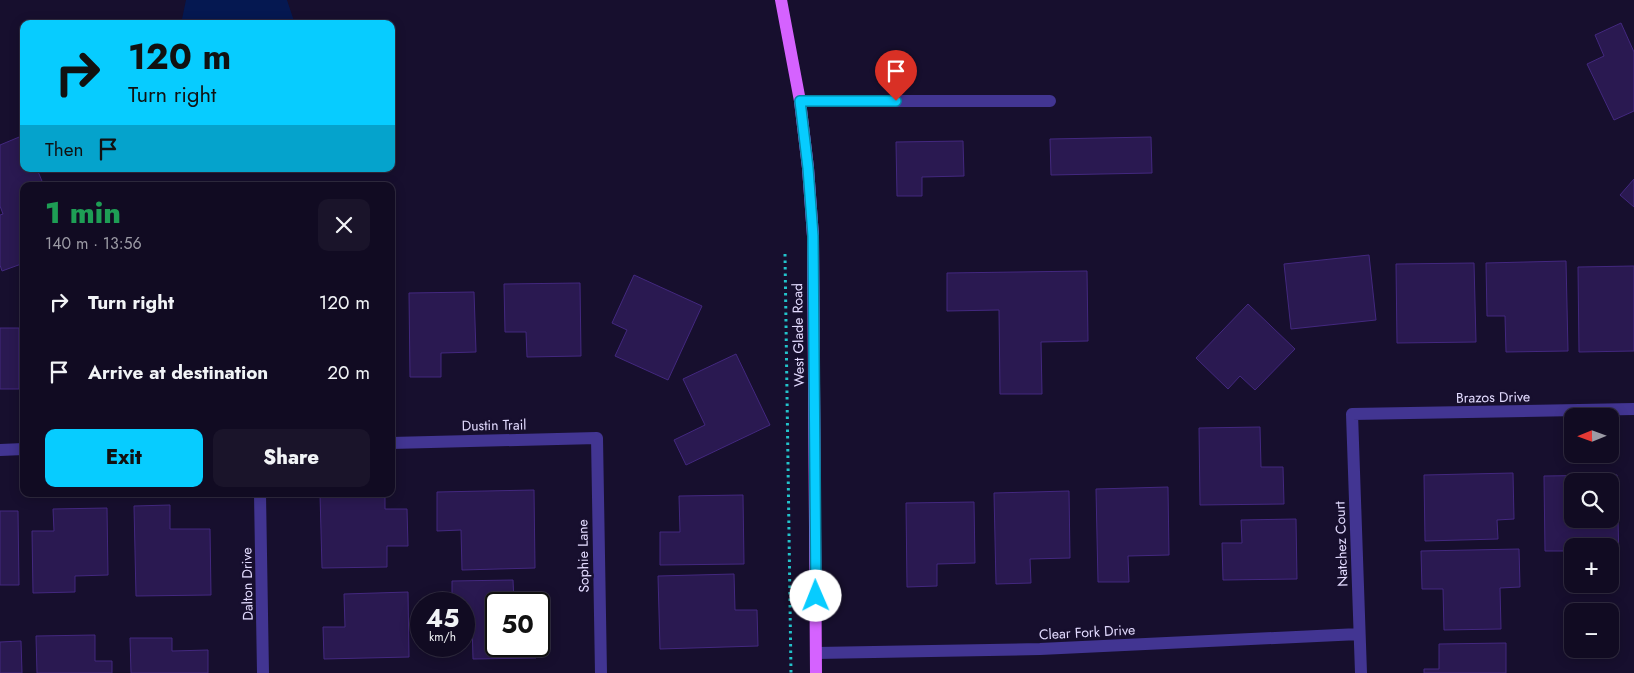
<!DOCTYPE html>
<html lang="en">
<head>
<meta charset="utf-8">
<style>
  :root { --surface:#110b22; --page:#1a142a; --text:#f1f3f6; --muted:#9c9ba5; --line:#302b40; --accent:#07ccff }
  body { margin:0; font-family:Jost,sans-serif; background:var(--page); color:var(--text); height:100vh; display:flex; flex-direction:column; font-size:19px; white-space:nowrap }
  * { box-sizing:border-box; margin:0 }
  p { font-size:16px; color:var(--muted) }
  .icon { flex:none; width:28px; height:28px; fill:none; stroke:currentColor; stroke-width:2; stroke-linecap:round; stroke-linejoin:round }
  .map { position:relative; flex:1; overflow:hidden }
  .drawer { position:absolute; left:20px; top:182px; width:375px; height:315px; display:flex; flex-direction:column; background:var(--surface); border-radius:10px; box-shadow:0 2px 12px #0003,0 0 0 1px var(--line) }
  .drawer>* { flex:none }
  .guide { position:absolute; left:20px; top:20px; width:375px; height:152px; border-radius:10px; box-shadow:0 2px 12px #0003,0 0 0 1px var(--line); background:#07ccff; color:#111; overflow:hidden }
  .needle { width:32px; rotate:269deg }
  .tools { position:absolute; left:1564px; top:408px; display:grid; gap:10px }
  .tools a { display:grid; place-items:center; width:55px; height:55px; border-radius:10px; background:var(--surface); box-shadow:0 2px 12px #0003,0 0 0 1px var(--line); font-size:25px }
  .speed { position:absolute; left:410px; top:592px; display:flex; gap:10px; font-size:25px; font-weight:700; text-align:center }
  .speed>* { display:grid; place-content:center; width:65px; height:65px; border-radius:50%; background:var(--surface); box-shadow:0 2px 12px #0003,0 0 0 1px var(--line); line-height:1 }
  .speed small { font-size:12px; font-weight:400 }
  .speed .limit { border:2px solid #111; border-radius:8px; background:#fff; color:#111 }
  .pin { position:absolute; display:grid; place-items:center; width:42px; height:42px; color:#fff; margin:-51px -21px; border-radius:50% 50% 50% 0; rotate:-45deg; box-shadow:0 0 5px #0007 }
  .pin .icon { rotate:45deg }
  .me { position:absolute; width:55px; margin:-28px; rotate:359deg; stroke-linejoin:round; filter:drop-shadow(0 0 4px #0008) }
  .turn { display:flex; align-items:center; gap:18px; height:105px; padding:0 25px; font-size:22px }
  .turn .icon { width:65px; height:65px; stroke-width:2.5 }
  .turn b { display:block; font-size:35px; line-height:42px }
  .then { display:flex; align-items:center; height:48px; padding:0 25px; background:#0003; gap:10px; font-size:19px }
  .round { display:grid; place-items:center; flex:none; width:52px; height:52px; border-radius:10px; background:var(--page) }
  .summary { display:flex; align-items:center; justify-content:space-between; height:85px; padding:0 25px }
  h1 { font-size:30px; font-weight:800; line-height:38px; color:#1e9e55 }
  .button { display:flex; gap:10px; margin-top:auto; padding:10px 25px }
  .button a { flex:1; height:58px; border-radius:10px; background:var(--accent); color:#111; font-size:20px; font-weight:800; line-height:58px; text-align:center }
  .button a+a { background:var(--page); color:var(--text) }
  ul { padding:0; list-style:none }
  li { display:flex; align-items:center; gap:15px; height:70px; padding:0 25px }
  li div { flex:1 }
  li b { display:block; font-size:19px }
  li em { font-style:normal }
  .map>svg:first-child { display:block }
  .water { fill:#051851 }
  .building { fill:#2a1951; stroke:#43287f; fill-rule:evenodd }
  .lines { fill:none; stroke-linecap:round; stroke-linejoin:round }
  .path { stroke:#23c3cb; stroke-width:3; stroke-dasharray:2.5 4; stroke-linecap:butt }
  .minor { stroke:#423592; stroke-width:12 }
  .major { stroke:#d562ff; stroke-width:12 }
  .route-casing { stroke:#0585a6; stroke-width:12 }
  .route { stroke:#07ccff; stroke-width:9 }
  .labels { text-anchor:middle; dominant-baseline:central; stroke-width:5; stroke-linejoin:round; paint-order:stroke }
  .street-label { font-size:14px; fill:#e3dbff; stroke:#170f2e }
</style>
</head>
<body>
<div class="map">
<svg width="1634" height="673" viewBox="0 0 1634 673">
  <rect width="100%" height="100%" fill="#170f2e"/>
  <path class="water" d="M186,0H287L295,24H181Z"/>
  <path class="building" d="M1621,23L1634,52V111L1614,120L1587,64L1604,56L1595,35Z
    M24,135V169H37L44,186H24V263L2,271L0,265V215L3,214L0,206V145Z
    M1151,137L1152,173L1051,175L1050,139Z
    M963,141L964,176L922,177V196H897L896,142Z
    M1634,179V207L1620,195Z
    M1369,255L1376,320L1291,329L1284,264Z
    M1566,261L1568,351L1506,352L1505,316H1487L1486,263Z
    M1474,263L1476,342L1397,343L1396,264Z
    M1634,266V351L1579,352L1578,267Z
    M1087,271L1088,341L1041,342L1042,394H1000L999,310L947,311V273Z
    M634,275L702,306L668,380L615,356L627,330L612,323Z
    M580,283L581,356L527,357L526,332H505L504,284Z
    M474,292L476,352L441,353V377H410L409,293Z
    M1248,304L1295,349L1255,390L1240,376L1228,389L1196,358Z
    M0,328H19V389H0Z
    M736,354L770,425L686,465L674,440L705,425L683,379Z
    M1260,427L1261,467H1283L1284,504L1200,505L1199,428Z
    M1513,473L1514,519L1497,520L1498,539L1425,541L1424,475Z
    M1617,475L1619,562L1610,563V546H1572V551H1545L1544,476ZM1572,481H1610V519H1572Z
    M1168,487L1169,555L1128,556L1129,582H1098L1096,489Z
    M534,490L535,568L462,570L461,530L437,531V492Z
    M1069,491L1070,558L1030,559L1031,583L996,584L994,493Z
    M320,494H385V509H407L408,546H387V567L322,568Z
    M743,495L744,564L660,565V532H680L679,496Z
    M974,502L975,563L937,564V586L907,587L906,503Z
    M170,505V529H210L211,595L136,596L134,506Z
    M107,508L108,575L75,576V592L33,593L32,531H54L53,509Z
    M0,511H18L19,585H0Z
    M1296,519L1297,579L1223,580L1222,543H1242L1241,520Z
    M1519,549L1520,587L1500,588L1501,629L1444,630L1443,589H1422L1421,551Z
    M734,574L735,610H757L758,646L660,649L658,576Z
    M513,580L514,602L535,601V604H496V646H536V658L473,659L472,623H464V604H452V581Z
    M408,592L409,657L324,659L323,627H345L344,594Z
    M95,635V661H112V673H37L36,636Z
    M130,638H172V651L208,650V673H131Z
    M21,641L22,673H0V642Z
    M1506,643V673H1424V669H1439V644Z"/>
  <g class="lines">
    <path class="path" d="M785,254L791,673"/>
    <path class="minor" d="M800,101H1050
      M391,443L597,438L601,673
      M0,450L24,449
      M260,494L263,673
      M816,653L1040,649L1359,634
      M1361,673L1352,414L1634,409"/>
    <path class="major" d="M781,0L800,101L808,168L813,236L816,673"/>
  </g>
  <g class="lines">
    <defs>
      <path id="route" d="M816,596L813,236L808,168L800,101H896"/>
    </defs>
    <use href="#route" class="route-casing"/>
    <use href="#route" class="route"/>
  </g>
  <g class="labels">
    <g class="street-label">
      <text transform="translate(798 335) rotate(-91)">West Glade Road</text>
      <text transform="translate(1493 397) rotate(-1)">Brazos Drive</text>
      <text transform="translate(494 425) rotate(-1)">Dustin Trail</text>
      <text transform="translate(1341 544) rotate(-92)">Natchez Court</text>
      <text transform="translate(583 556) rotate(-91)">Sophie Lane</text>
      <text transform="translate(247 584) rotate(-91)">Dalton Drive</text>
      <text transform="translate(1087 632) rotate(-3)">Clear Fork Drive</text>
    </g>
  </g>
</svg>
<div class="tools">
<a><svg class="needle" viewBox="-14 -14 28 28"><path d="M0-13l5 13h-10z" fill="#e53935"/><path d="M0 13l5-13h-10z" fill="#9c9ba5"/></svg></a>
<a><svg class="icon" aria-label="search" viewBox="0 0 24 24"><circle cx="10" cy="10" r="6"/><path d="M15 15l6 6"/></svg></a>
<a>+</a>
<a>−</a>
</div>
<div class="speed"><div>45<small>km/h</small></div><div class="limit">50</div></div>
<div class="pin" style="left:896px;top:101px;background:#d93025"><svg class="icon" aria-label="arrive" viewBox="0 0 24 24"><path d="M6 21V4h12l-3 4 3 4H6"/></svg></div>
<svg class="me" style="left:816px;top:596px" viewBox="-20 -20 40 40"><circle r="19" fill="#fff"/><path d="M0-13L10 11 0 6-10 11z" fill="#07ccff"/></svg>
<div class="guide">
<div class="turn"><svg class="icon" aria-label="right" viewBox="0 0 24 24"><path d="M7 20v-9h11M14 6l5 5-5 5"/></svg><div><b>120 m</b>Turn right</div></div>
<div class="then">Then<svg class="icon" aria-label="arrive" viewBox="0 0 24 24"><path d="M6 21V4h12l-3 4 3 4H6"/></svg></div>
</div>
<section class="drawer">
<div class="summary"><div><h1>1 min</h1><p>140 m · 13:56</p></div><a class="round"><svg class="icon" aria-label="close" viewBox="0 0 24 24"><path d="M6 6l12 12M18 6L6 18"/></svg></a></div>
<ul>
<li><svg class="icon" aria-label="right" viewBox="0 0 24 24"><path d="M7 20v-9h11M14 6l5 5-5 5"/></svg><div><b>Turn right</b></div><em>120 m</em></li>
<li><svg class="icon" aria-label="arrive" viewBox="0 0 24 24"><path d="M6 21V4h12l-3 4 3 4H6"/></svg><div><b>Arrive at destination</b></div><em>20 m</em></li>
</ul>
<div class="button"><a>Exit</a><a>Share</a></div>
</section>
</div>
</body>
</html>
